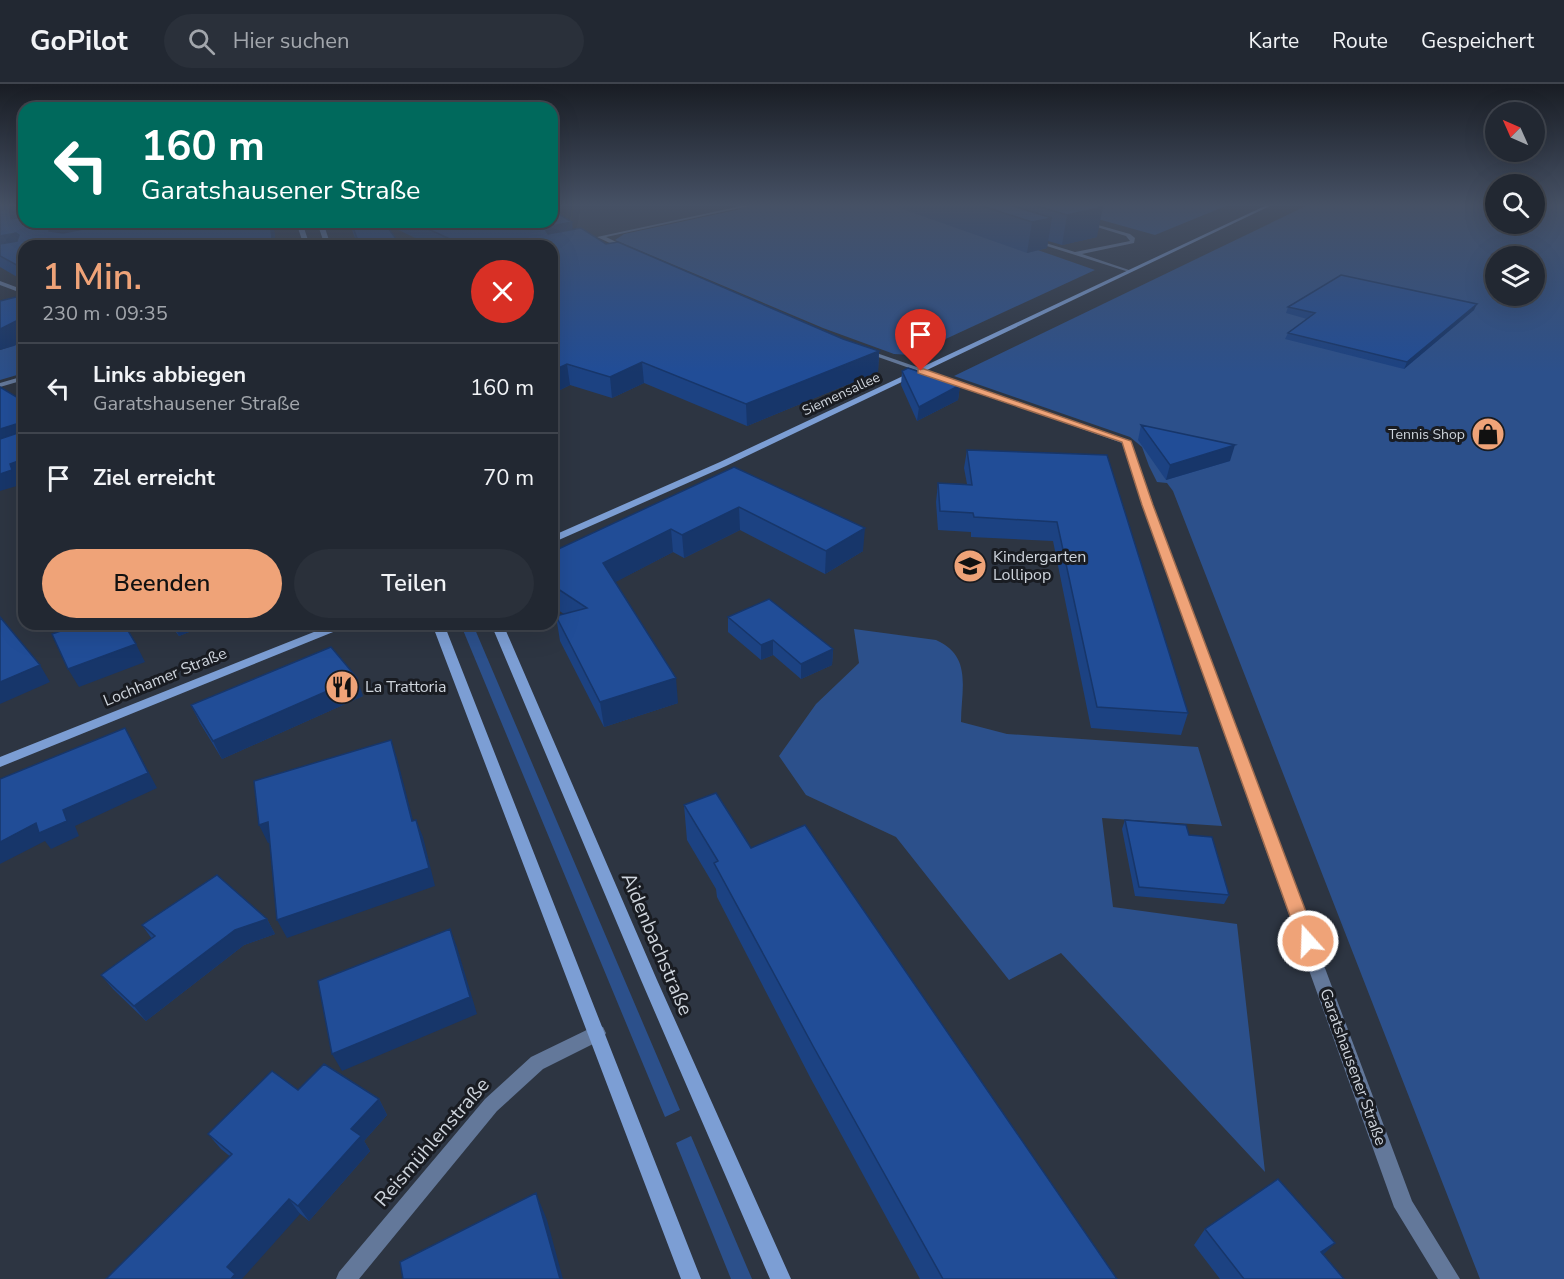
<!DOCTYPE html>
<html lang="de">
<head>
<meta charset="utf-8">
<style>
  :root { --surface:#222832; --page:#2a303a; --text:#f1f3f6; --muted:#a2a6ac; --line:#3f444d; --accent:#efa378 }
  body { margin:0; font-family:"Nunito Sans",sans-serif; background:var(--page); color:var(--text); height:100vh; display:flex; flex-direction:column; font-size:22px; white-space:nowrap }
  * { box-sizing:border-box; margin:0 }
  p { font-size:20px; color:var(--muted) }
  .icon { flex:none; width:33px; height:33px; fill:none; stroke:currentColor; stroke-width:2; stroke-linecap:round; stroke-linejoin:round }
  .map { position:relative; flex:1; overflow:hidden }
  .side { position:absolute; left:18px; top:156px; width:540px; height:390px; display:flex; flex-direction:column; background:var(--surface); border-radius:18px; box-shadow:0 6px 24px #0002,0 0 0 2px var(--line) }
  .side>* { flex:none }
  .top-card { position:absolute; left:18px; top:18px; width:540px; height:126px; border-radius:18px; box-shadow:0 6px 24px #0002,0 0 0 2px var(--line); background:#00695c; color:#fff; overflow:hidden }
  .needle { width:39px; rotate:315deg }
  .fabs { position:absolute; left:1485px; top:18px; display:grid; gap:12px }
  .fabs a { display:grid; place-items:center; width:60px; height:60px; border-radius:50%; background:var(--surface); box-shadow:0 6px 24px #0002,0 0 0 2px var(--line); font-size:30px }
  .pin { position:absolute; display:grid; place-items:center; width:51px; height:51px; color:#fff; margin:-62px -26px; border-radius:50% 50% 50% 0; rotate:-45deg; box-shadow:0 0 6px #0007 }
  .pin .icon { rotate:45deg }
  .me { position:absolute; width:66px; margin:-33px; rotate:340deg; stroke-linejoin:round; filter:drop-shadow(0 0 4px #0008) }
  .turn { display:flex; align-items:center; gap:21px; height:126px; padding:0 24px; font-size:27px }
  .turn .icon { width:78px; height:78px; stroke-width:2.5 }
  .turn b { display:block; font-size:42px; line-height:51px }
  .round { display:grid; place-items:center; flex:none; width:63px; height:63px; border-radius:32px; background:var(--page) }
  .summary { display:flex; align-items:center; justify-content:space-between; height:102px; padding:0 24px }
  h1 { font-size:36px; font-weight:600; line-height:45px; color:var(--accent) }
  .action { display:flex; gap:12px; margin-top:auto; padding:12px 24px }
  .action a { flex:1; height:69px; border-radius:36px; background:var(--accent); color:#111; font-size:24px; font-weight:600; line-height:69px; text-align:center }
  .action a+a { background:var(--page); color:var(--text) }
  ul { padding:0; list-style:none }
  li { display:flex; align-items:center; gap:18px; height:90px; padding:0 24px; border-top:2px solid var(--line) }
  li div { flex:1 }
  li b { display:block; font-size:22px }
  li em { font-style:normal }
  header { display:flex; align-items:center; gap:36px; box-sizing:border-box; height:84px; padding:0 30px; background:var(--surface); border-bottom:2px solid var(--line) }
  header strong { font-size:28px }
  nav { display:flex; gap:33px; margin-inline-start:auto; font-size:21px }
  .search { width:420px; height:54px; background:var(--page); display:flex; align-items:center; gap:15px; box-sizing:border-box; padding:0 21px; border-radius:33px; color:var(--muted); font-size:22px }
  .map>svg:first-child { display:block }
  .green { fill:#2c508b; fill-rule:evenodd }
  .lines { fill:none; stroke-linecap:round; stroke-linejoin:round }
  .lane { fill:#63789a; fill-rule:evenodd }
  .street { fill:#63789a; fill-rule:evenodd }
  .secondary { fill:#7c9ed4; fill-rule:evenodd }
  .wall { fill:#1c4282 }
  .shaded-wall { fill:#17366a }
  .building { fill:#214d97; stroke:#17366a; stroke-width:1.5 }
  .route { fill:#efa378; stroke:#9b6a4e; stroke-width:1.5 }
  .labels { text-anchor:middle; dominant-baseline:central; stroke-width:6; stroke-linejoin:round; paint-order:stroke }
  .far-street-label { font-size:14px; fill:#ced4dc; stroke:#191c22 }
  .far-poi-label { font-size:14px; fill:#ced4dc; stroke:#191c22; text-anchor:end }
  .poi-label { font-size:16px; fill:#ced4dc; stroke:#191c22; text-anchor:start }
  .street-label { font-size:16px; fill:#ced4dc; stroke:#191c22 }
  .near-street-label { font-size:20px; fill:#ced4dc; stroke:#191c22 }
</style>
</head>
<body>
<header>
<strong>GoPilot</strong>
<div class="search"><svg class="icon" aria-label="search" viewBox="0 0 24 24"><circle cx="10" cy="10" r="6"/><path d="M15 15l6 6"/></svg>Hier suchen</div>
<nav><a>Karte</a><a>Route</a><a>Gespeichert</a></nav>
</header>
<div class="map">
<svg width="1564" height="1195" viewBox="0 0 1564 1195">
  <rect width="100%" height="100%" fill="#2d3542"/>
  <path class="green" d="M733,121H909L1095,186L911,271L894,270L823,244L615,156L624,150L741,125Z
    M1048,121H1228L1155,151Z
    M1308,121H1495L1496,140H1534L1535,121H1564V1195H1480L1173,407L1167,399L1157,398L1149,382L1142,363L1130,353L954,292ZM1496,172H1534V212H1496Z
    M24,258V289L0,296V266Z
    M474,543L680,1026L665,1033L463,546Z
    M854,545L936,556C973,572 961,606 961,638L1007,650L1198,663L1222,742L1102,734L1113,823L1237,840L1265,1088L1061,869L1009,896L896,753L806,711L779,672L816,620L859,579Z
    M691,1052L752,1195H731L676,1059Z"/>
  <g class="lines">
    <path class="lane" d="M1084,137L1130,150L1135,154L1134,159L1082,170L1129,186V188L1031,157L1036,156L1075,168L1130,157L1126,152L1084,139Z"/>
    <path class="street" d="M746,121H754L606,153L629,164L627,167L597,153Z
      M0,197L24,206V210L0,201Z
      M861,265H865L1130,357L1152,421L1412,1117L1460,1195H1438L1394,1123L1142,421L1122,359L861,267Z
      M24,292V296L0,303V299Z
      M597,941L603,943L606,949L603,955L543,985L497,1027L359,1195H336L339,1188L485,1015L531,973Z"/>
    <path class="secondary" d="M1267,121H1272L726,382L552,459V452L720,378Z
      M296,138H302L310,162H304Z
      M317,138H323L331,162H325Z
      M334,540H350L348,542L0,683V673Z
      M432,540H444L701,1195H681Z
      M491,540H503L657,896L791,1195H770L641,896Z"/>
  </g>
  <path class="wall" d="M0,121H14L16,134L24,138H273L276,162H24V197L0,183Z
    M891,121H1095L1097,153L1062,161L1048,157L1047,164L1027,169Z
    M349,138H552L573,145L606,160L843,255L879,267L878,288L747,342L644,299L612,314L570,301L552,310V162H432L386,140L401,162H358Z
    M1288,223L1474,226L1404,285L1285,255L1288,249L1307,235L1286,229Z
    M902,287L960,301L958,316L917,337L901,301Z
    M1141,341L1230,377L1166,396L1138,356Z
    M967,366L1107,371L1188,629L1181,651L1091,644L1053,457L971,453V448L938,446L936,418L938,399L967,400L964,384Z
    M734,383L863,467L825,490L740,446L684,474L673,468L615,498L678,619L604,643L560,557L556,532L564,530L552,522V468Z
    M728,533L833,565L832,581L801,595L773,571L761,576L728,548Z
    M170,540H209L179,552Z
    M363,612L222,675L200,639L191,621Z
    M684,721L751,764L1117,1195H920L811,995L717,813L716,805L687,756Z
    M1125,736L1189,751L1229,811L1224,820L1135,812L1122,745Z
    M267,835L275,850L244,861L146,937L113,905L101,891L152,855L142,841Z
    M298,1006L379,1015L387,1031L364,1057L370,1067L309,1137L221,1065L208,1050Z
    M1205,1145L1324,1171L1344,1195H1220L1194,1161Z"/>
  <path class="shaded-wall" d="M9,121H14L19,150L11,135Z
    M1103,123L1097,153L1062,161L1067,131Z
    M1052,134L1047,164L1027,169L1032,138Z
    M83,138H95L100,151L56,162L49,147L50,144Z
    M270,138H273L276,162H273Z
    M572,138L574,155L548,162L545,145L547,143Z
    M16,149L24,165L0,170V152Z
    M1477,220L1474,226L1404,285L1407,278Z
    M20,235H24V257L14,262L0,266V245Z
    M879,267L878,288L747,342L746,320Z
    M642,278L644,299L612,314L610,293Z
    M567,280L570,301L552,310V287Z
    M960,301L958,316L917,337L919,323Z
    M16,340L23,354L0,362V345Z
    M1235,361L1230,377L1166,396L1170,381Z
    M24,375V392L18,394L20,401L0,407V390L10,380Z
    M739,423L740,446L684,474L682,451Z
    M865,444L863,467L825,490L826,467Z
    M671,445L673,468L606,503L603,479Z
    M173,540H209L179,552Z
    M773,556V571L761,576V561Z
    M136,560L145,578L79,603L68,585Z
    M833,565L832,581L801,595V580Z
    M40,581L50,598L0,620V598Z
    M357,594L363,612L222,675L213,657Z
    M676,594L678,619L604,643L600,618Z
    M125,644L134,660L157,704L75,742L79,752L51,765L45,757L0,780V758L63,726Z
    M391,656L397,674L418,755L412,737Z
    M416,736L423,753L435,802L287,854L277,836Z
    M268,738L277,756L268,759L259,741Z
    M267,835L275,850L244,861L146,937L134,922L235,846Z
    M450,845L457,863L477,930L342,987L332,970Z
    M379,1015L387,1031L364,1057L370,1067L309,1137L298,1122L351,1045Z
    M536,1109L547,1136L563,1195H560Z
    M289,1115L300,1130L242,1195H231L227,1183Z
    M1335,1159L1320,1174L1321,1168Z"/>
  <path class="building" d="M0,121H9L11,135L24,133V138H83L50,144L49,147L63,149L119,138H270L273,162H24V185L0,172V160L17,157L19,151L16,149L0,152Z
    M979,121H1010L1052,134L1032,138Z
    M1034,121H1095L1103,123L1067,131Z
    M552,126L572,138L547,143L545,145L548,150L581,144L606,160L618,158L843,255L879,267L746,320L642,278L610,293L567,280L552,287V162H465L413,138H552Z
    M351,138H384L401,162H360Z
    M1341,191L1477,220L1407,278L1288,249L1315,229L1288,223Z
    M24,211V235H20L0,245V217Z
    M908,284L960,301L919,323L902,287Z
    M0,303L18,314L24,312V375L10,380L12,386L0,390V355L18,349L19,342L16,340L0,345Z
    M1141,341L1235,361L1170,381Z
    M967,366L1107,371L1188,629L1097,623L1057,438L974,433L973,429L940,427L938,399L972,401Z
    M734,383L865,444L826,467L739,423L682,451L671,445L603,479L676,594L600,618L556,532L587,524L552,501V468Z
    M769,515L833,565L801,580L773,556L761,561L728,533Z
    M0,533L40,581L0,598Z
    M81,540H124L136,560L68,585L52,550Z
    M331,563L357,594L213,657L191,621Z
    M125,644L148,689L63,726L67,737L39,749L36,739L0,758V695Z
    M391,656L412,737L416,736L429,784L277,836L268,738L259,741L254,697Z
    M716,709L751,764L805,741L1117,1195H943L813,962L714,779L718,777L684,721Z
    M1125,736L1186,741L1189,751L1212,753L1229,811L1139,803Z
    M217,791L267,835L235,846L134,922L101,891L155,852L142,841Z
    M450,845L470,913L332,970L318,897Z
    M324,980L379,1015L351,1045L361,1052L298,1122L289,1115L227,1183L235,1190L231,1195H106L232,1070L208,1050L272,987L298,1006Z
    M1278,1095L1335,1159L1321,1168L1344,1195H1244L1205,1145Z
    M536,1109L560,1195H403L400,1178Z"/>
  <linearGradient id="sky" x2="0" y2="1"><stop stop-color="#191d24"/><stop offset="0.42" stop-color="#465165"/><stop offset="1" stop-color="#465165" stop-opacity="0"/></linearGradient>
  <rect width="1564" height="288" fill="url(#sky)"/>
  <path class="route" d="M918,285H924L1131,357L1153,421L1317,857L1314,863L1308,865L1301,863L1299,857L1142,421L1122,358L918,289Z"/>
  <defs>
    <symbol id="shop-disc" viewBox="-11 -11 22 22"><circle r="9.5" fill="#efa378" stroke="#191c22"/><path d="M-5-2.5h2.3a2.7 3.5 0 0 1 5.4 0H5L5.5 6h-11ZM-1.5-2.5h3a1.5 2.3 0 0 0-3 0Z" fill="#111"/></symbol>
    <symbol id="school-disc" viewBox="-11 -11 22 22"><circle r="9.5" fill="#efa378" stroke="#191c22"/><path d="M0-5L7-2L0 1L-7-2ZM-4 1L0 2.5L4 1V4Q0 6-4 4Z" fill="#111"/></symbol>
    <symbol id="restaurant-disc" viewBox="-11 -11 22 22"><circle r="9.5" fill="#efa378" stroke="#191c22"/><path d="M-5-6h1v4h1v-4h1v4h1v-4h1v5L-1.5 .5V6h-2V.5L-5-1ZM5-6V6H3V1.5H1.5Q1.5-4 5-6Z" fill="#111"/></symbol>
  </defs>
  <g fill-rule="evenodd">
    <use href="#shop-disc" x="1469" y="331" width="38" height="38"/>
    <use href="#school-disc" x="951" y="463" width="38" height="38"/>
    <use href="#restaurant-disc" x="323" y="584" width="38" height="38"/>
  </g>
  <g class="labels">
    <g class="far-street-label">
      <text transform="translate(841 310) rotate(-25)">Siemensallee</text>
    </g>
    <g class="far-poi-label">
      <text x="1465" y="350">Tennis Shop</text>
    </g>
    <g class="poi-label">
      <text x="993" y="473">Kindergarten<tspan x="993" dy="18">Lollipop</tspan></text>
      <text x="365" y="603">La Trattoria</text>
    </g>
    <g class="street-label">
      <text transform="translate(165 593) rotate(-22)">Lochhamer Straße</text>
      <text transform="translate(1353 983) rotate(70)">Garatshausener Straße</text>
    </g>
    <g class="near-street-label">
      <text transform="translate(657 860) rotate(67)">Aidenbachstraße</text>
      <text transform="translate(432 1058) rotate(-49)">Reismühlenstraße</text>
    </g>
  </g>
</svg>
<div class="fabs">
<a><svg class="needle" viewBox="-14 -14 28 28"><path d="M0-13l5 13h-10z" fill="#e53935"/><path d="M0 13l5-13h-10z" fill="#a2a6ac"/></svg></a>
<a><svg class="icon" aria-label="search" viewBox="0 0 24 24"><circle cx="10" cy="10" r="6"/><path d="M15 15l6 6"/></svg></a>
<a><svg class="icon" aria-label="layers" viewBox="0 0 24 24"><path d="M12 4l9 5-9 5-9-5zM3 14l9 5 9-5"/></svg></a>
</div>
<div class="pin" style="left:921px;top:287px;background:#d93025"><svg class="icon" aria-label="arrive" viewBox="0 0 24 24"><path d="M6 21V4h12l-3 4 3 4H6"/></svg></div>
<svg class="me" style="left:1308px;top:857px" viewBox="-20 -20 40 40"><circle r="17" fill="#efa378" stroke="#fff" stroke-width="3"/><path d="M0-11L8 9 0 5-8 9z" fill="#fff"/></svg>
<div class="top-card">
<div class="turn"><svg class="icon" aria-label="left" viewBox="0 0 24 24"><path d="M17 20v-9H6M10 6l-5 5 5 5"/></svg><div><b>160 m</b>Garatshausener Straße</div></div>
</div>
<section class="side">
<div class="summary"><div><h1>1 Min.</h1><p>230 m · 09:35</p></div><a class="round" style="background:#d93025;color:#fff"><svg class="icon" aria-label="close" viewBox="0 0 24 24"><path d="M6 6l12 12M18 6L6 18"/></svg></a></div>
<ul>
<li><svg class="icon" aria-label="left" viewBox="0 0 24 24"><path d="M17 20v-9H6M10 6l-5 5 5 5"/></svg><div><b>Links abbiegen</b><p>Garatshausener Straße</p></div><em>160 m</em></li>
<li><svg class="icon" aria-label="arrive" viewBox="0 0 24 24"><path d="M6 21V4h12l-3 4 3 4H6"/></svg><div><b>Ziel erreicht</b></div><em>70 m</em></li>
</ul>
<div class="action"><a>Beenden</a><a>Teilen</a></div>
</section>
</div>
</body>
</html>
